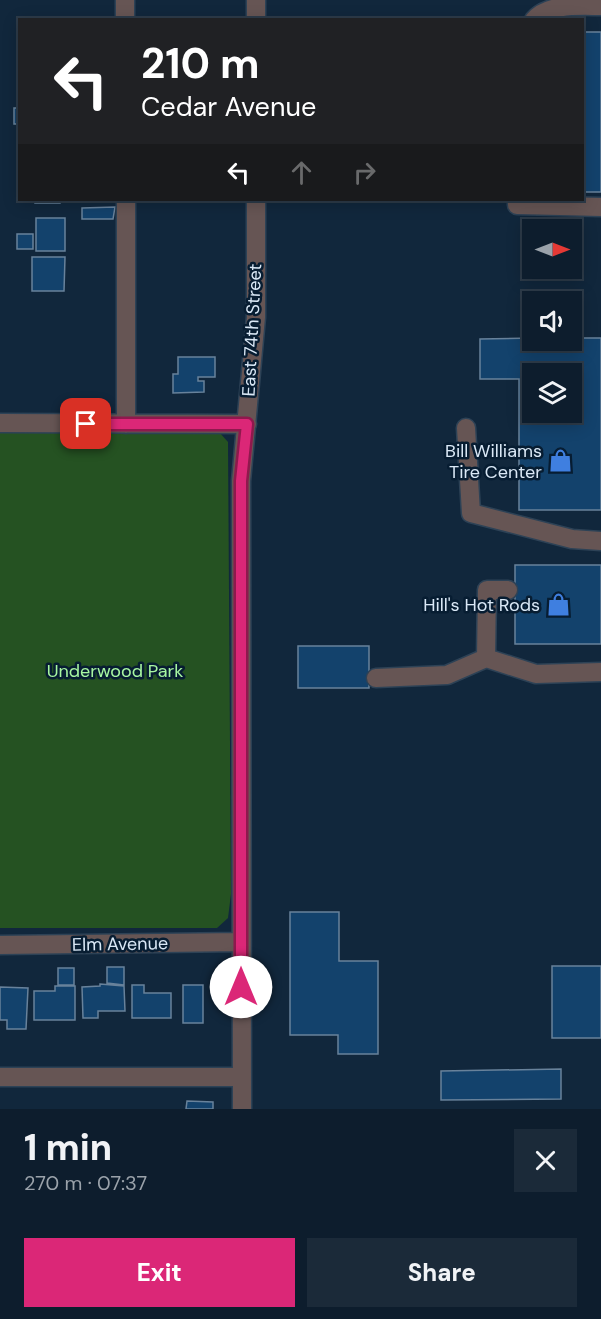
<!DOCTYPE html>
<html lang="en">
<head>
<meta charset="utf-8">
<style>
  :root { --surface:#0d1d2d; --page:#1b2a39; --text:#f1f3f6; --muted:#9aa2aa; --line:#2d3b49; --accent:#db2777 }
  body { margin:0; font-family:"DM Sans",sans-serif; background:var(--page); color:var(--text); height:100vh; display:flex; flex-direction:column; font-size:22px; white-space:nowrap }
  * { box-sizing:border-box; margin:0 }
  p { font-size:20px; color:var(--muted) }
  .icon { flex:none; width:33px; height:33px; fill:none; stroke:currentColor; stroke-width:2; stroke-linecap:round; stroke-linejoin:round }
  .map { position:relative; height:1109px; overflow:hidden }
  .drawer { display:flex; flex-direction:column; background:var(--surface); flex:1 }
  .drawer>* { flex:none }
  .hud { position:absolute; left:18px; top:18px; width:566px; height:183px; border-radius:0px; box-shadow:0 3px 15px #0003,0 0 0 2px var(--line); background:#202124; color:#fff; overflow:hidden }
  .needle { width:39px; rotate:90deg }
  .fabs { position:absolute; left:522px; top:219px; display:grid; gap:12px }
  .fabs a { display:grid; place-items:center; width:60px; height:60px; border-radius:0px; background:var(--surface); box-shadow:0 3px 15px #0003,0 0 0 2px var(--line); font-size:30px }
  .pin { position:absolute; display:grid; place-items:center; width:51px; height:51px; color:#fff; margin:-26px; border-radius:12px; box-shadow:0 3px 9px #0006 }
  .me { position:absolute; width:66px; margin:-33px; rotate:0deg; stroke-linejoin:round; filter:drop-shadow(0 0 4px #0008) }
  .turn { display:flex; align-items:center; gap:21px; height:126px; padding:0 24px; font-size:27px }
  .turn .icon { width:78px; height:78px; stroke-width:2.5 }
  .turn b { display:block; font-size:42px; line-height:51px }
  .lanes { display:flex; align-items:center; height:57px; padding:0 24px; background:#0003; justify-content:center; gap:30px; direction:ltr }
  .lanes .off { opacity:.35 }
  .round { display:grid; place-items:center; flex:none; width:63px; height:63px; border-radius:0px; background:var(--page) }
  .summary { display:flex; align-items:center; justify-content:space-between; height:102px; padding:0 24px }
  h1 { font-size:36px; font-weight:800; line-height:45px }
  .primary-button { display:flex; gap:12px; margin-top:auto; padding:12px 24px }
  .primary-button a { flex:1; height:69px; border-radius:0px; background:var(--accent); color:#fff; font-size:24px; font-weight:800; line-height:69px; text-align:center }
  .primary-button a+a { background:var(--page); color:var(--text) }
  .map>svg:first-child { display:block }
  .green { fill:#255222 }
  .building { fill:#13426c; stroke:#68829b; stroke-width:1.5; fill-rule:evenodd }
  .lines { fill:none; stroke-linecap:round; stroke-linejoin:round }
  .minor-casing { stroke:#2d4256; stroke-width:21 }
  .minor { stroke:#665554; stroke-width:18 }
  .route-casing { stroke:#8e194d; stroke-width:15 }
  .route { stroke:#db2777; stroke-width:10 }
  .labels { text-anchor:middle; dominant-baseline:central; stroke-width:5; stroke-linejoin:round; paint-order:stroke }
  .street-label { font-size:18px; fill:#dae8f6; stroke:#071d32 }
  .poi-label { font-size:18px; fill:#dae8f6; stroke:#071d32; text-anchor:end }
  .park-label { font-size:18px; fill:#a8f7a1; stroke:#071d32 }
</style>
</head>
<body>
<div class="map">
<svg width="601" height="1109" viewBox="0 0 601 1109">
  <rect width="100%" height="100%" fill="#11273c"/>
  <path class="green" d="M0,430L219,432L228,442L231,894L228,918L217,928H0Z"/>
  <path class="building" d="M582,32H601V192H582Z
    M14,108H20V124H14Z
    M35,200H60V203H35Z
    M115,207L113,219H82V208Z
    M36,218H65V251H36Z
    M17,234H33V249H17Z
    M32,257H65L64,291H32Z
    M532,338V340H572V338H601V510H519V379H480V339ZM532,374H572V412H532Z
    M178,357H215V377H198V381H204V392L173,393V374H178Z
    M515,565H601V644H515Z
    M298,646H369V688H298Z
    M290,912H339V961H378V1054H338V1035H290Z
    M552,966H601V1038H552Z
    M107,967H124V985L107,983Z
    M58,968H74V985H58Z
    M100,984L124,986L125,1011H98V1018H83L82,987L100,986Z
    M132,985H144V993H171V1018H132Z
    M183,985H203V1023H183Z
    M55,986H75V1020H34V991H55Z
    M0,987L28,988L26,1029H7V1020H0Z
    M561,1069V1099L441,1100V1071Z
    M187,1101L213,1102V1109H186Z"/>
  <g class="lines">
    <defs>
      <path id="minor" d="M125,0V20
        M256,20V0
        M534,20C548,3 581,6 601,6
        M126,200V424
        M517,200V205L601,207
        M0,423L247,424
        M466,428L471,513L572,539L601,541
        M486,658L487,590H508
        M376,678L447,675L486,658L536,674L601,672
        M0,945L240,942
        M0,1077H242
        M242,1109L241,481L256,317V200"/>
    </defs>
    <use href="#minor" class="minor-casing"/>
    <use href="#minor" class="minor"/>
  </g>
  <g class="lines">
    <defs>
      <path id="route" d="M86,424H247L241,481V987"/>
    </defs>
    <use href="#route" class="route-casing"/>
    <use href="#route" class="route"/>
  </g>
  <defs>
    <symbol id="shop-bare" viewBox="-9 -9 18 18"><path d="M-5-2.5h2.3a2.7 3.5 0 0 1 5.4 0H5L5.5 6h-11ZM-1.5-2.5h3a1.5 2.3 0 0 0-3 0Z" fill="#3f7fe0" stroke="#071d32" stroke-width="2.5" paint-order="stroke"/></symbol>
  </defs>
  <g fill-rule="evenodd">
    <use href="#shop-bare" x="544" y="444" width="33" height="33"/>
    <use href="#shop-bare" x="542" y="588" width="33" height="33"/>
  </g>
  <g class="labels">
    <g class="street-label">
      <text transform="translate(252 330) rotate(-87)">East 74th Street</text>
      <text transform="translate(120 944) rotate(-1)">Elm Avenue</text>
    </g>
    <g class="poi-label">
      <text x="542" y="451">Bill Williams<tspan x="542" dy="21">Tire Center</tspan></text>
      <text x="540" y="605">Hill's Hot Rods</text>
    </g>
    <g class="park-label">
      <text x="115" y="671">Underwood Park</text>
    </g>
  </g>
</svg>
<div class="fabs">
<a><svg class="needle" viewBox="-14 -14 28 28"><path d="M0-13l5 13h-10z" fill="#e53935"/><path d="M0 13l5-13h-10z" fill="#9aa2aa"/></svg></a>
<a><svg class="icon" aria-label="sound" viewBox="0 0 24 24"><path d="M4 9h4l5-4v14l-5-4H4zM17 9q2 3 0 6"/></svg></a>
<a><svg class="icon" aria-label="layers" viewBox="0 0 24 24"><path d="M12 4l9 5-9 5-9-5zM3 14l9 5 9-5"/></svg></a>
</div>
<div class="pin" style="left:86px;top:424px;background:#d93025"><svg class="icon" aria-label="arrive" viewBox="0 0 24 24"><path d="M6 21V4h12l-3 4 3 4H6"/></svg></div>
<svg class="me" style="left:241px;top:987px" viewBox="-20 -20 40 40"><circle r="19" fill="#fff"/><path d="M0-13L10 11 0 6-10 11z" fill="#db2777"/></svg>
<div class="hud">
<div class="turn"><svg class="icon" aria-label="left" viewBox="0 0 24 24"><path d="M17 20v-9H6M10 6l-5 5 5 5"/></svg><div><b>210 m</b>Cedar Avenue</div></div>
<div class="lanes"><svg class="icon" aria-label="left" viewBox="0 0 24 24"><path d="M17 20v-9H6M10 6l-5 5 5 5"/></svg><svg class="icon off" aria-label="ahead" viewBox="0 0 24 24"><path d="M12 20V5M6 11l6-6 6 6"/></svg><svg class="icon off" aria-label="right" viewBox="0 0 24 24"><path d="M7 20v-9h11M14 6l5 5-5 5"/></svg></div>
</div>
</div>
<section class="drawer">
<div class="summary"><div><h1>1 min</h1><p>270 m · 07:37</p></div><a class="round"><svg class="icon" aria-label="close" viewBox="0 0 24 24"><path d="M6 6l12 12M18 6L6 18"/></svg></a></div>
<div class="primary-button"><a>Exit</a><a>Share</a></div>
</section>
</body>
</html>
